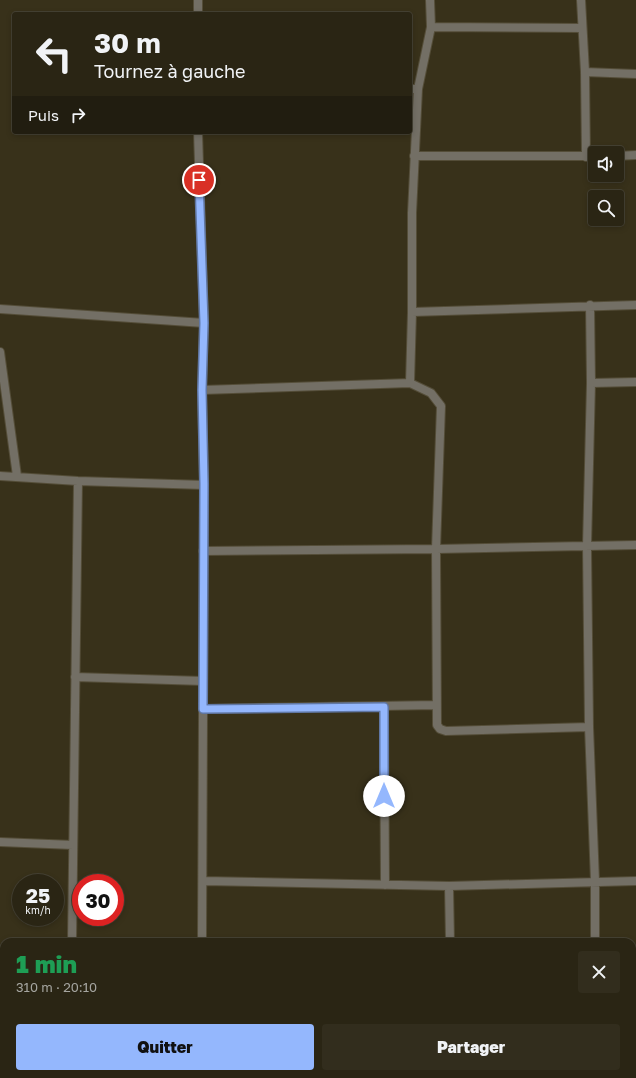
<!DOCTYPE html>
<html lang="fr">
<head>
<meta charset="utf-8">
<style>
  :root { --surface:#2a2514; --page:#322d1d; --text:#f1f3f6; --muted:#a5a5a0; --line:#464234; --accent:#94b7fd }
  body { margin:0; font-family:"Golos Text",sans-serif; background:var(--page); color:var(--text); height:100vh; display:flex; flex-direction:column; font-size:15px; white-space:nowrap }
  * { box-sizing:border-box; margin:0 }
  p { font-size:13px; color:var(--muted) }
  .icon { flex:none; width:22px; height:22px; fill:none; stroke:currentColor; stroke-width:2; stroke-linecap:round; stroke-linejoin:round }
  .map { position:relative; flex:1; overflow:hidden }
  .drawer { position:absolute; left:0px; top:938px; width:636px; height:140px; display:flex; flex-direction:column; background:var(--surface); border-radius:12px 12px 0 0; box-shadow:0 2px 6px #0003,0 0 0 1px var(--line) }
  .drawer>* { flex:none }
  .guide { position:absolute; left:12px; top:12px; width:400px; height:122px; border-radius:4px; box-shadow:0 2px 6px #0003,0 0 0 1px var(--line); background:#2a2514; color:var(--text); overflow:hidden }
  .fabs { position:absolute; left:588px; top:146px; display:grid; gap:8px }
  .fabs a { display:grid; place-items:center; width:36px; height:36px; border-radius:4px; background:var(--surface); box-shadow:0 2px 6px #0003,0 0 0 1px var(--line); font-size:20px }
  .speed { position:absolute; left:12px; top:874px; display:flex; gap:8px; font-size:20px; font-weight:700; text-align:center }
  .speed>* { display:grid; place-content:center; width:52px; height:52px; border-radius:50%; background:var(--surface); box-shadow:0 2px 6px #0003,0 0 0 1px var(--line); line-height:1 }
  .speed small { font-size:10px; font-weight:400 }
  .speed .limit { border:6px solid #d22; background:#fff; color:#111 }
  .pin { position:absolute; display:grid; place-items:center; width:34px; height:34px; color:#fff; margin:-17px; border:2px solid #fff; border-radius:50%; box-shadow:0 1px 4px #0007 }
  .me { position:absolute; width:44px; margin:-22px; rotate:0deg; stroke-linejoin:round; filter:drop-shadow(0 0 3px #0008) }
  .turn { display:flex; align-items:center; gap:14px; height:84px; padding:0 16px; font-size:18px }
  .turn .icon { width:52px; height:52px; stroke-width:2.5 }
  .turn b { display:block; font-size:28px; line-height:34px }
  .then { display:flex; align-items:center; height:38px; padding:0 16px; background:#0003; gap:8px; font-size:15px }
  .round { display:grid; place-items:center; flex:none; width:42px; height:42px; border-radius:4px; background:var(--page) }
  .summary { display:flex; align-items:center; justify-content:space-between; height:68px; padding:0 16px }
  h1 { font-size:24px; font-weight:800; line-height:30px; color:#1e9e55 }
  .primary-button { display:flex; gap:8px; margin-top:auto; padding:8px 16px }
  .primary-button a { flex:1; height:46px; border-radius:4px; background:var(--accent); color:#111; font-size:16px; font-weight:800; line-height:46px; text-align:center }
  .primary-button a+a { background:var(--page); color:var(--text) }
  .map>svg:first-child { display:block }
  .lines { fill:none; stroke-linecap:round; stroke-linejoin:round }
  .street-casing { stroke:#544d38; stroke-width:10 }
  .street { stroke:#736f65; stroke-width:8 }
  .route-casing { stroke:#6077a4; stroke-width:10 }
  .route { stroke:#94b7fd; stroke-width:7 }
</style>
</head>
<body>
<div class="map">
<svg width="636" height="1078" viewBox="0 0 636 1078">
  <rect width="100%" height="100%" fill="#38311a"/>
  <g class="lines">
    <defs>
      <path id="street" d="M581,0L585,72L586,157
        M198,14V0
        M431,27L582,28
        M585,72L636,74
        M410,89H418L431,27L430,0
        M198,132L204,323L202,390L204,485L202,942
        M414,156H595
        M617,156L636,155
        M590,305L591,383L587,546L589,727L595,881V942
        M0,309L204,323
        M412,312L636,305
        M0,352L17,476
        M410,383L412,312V213L418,89
        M591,383L636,382
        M202,390L410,383L431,393L441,406L436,549L437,725L440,729L446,731L589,727
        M0,476L78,481L204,485
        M203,551L436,549L636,545
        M75,677L203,681
        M384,707L385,885
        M203,709L436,705
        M0,842L73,845
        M203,881L449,886L636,881
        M449,886L450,942
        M72,942L78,481
        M0,975L4,976
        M632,1033H636
        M451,1074V1078
        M595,1074V1078
        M90,1078V1074
        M199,1078V1074"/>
    </defs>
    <use href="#street" class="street-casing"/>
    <use href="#street" class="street"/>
  </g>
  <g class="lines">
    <defs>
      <path id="route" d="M199,180L204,323L202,390L204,484L203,709L384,707V796"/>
    </defs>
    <use href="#route" class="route-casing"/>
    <use href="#route" class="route"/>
  </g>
</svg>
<div class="fabs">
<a><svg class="icon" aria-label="sound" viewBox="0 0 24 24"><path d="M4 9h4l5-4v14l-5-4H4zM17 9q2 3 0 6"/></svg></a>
<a><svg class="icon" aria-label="search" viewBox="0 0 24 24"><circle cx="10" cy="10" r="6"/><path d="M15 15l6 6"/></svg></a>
</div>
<div class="speed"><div>25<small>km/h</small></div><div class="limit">30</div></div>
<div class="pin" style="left:199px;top:180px;background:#d93025"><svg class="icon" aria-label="arrive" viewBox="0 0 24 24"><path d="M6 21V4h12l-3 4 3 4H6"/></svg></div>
<svg class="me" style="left:384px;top:796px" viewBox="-20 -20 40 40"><circle r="19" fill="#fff"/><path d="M0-13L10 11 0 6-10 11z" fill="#94b7fd"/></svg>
<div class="guide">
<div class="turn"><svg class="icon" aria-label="left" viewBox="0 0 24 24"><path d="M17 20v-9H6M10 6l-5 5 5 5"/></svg><div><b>30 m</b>Tournez à gauche</div></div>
<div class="then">Puis<svg class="icon" aria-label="right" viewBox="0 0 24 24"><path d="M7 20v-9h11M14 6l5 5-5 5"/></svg></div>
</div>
<section class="drawer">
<div class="summary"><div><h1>1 min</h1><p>310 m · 20:10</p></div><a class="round"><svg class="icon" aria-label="close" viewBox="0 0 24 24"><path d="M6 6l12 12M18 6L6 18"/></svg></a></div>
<div class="primary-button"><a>Quitter</a><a>Partager</a></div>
</section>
</div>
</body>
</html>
